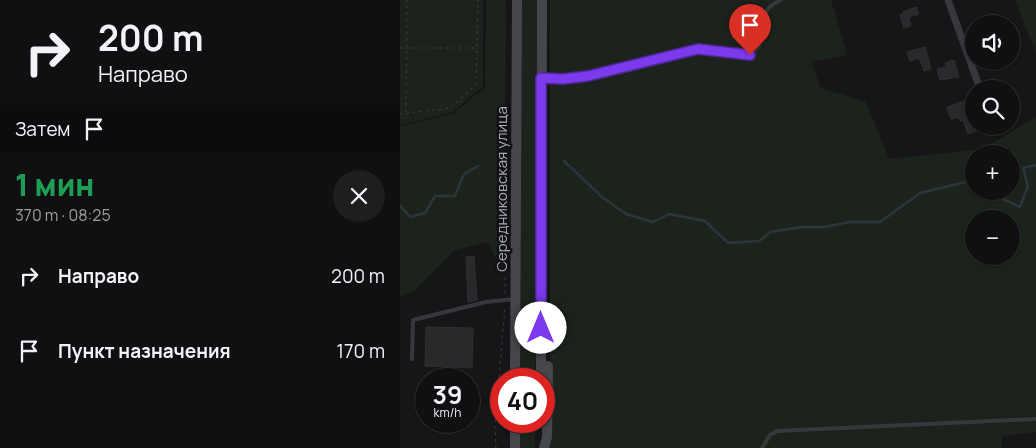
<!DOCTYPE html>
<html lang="ru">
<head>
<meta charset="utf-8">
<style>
  :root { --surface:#101012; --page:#1e1e20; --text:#f1f3f6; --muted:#9c9d9f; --line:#303032 }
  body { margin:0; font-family:Manrope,sans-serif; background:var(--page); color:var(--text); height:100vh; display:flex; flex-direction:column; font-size:19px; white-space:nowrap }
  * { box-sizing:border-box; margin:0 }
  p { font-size:16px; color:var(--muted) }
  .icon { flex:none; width:28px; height:28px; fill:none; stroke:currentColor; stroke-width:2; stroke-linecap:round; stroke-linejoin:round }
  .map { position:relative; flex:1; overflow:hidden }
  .panel { display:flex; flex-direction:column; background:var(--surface); width:400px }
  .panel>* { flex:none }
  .banner { background:#101012; color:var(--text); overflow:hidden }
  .fabs { position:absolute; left:565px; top:15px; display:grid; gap:10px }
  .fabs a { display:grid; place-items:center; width:55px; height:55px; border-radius:50%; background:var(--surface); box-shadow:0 1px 4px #0004,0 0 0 1px var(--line); font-size:25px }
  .speed { position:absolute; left:15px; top:368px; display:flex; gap:10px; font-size:25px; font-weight:700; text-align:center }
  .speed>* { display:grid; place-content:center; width:65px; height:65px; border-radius:50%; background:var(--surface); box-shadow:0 1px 4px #0004,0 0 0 1px var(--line); line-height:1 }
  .speed small { font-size:12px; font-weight:400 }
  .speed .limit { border:8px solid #d22; background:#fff; color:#111 }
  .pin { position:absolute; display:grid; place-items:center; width:42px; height:42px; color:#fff; margin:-51px -21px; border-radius:50% 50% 50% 0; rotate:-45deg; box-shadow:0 0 5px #0007 }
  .pin .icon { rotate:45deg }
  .me { position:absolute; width:55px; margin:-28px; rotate:0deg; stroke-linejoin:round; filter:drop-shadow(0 0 4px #0008) }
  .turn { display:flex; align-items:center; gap:18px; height:105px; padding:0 15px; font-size:22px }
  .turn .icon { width:65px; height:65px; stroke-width:2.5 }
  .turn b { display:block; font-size:35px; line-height:42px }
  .then { display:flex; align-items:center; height:48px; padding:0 15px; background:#0003; gap:10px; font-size:19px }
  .round { display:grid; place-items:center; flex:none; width:52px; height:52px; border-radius:26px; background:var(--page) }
  .overview { display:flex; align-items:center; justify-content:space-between; height:85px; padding:0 15px }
  h1 { font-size:30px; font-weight:800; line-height:38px; color:#1e9e55 }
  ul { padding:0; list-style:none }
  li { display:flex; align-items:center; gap:15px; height:75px; padding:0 15px }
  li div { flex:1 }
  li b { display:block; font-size:19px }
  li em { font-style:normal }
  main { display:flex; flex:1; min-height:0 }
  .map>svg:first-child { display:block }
  .green { fill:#1c231d; fill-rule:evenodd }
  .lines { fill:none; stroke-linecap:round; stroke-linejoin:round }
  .stream { stroke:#2c353c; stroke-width:2.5 }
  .building { fill:#29292c; stroke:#303034 }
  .path { stroke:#3d3f44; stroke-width:1; stroke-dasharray:2.5 4; stroke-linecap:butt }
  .lane { stroke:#37383d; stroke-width:4 }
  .street { stroke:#37383d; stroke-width:7 }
  .secondary { stroke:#45474d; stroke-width:10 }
  .route-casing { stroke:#51269a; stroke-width:12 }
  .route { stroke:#7c3aed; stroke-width:9 }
  .labels { text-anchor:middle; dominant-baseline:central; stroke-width:5; stroke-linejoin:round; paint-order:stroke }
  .street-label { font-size:15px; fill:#a8adb8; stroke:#111113 }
</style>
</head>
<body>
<main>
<section class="panel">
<div class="banner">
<div class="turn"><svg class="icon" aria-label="right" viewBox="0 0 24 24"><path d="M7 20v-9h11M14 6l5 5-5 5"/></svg><div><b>200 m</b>Направо</div></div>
<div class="then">Затем<svg class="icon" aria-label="arrive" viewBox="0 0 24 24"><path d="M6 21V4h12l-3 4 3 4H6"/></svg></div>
</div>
<div class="overview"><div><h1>1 мин</h1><p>370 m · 08:25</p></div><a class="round"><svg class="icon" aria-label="close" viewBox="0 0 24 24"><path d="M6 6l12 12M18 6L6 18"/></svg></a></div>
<ul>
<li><svg class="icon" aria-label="right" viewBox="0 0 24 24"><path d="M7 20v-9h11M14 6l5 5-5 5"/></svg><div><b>Направо</b></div><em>200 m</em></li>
<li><svg class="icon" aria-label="arrive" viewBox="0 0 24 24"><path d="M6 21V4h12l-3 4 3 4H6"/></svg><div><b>Пункт назначения</b></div><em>170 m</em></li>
</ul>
</section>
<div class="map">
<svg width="636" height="448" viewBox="0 0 636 448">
  <rect width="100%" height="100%" fill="#161618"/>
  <path class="green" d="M0,0H83V86L53,112L0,125Z
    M86,0H106L104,272L87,242L55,250L15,290L0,297V126L53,114L85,87Z
    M121,0H137L135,379H119Z
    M150,0H431L447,55L412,62L420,88L466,102L489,159L583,149L636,117V107V432L602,436V448H150ZM574,154H611V191H574ZM574,219H611V256H574Z
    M615,0H636V53Z
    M119,421H135V448H119Z"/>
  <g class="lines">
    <path class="stream" d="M164,161L202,197L226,214L253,222L269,214L305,221L328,243L359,241L371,232L401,227H424L450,222H480L520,193L566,182L574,185
      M586,191L620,207L628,186L623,168L636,165
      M0,205L10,217L25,213L35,196H55L64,174L78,166"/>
  </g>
  <path class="building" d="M516,7L519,14L509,17L511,26L504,28L500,15L503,14V12Z
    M525,47L531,69L524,71L519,58L510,61L507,52Z
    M554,60L559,77L540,80L537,69L547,67L545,63Z
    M567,100L576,131L568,134L563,120L560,121L559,117L551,119L547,107Z
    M74,256L77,300L68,302L66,257Z
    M26,327L73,328L72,368L25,366Z"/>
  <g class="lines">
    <path class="path" d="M0,48H76
      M6,112L7,0
      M0,114L50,108L76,85L78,0
      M105,293L106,227
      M154,358L155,303
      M96,448L95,425L105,307"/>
    <path class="lane" d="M143,78L163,79L188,76L298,49L350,55L359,46C359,26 361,8 381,0
      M12,359L13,320L86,302L115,299
      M362,448L370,435L377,431L636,419"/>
    <path class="street" d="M548,0L580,89"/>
    <path class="secondary" d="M116,329C126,323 134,322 144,331
      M115,379L117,0
      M141,379L142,0
      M115,448V421
      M144,448L147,437L148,366"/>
  </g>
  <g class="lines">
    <defs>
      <path id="route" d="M141,328V78L163,79L188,76L298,49L350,55"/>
    </defs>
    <use href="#route" class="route-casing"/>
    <use href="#route" class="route"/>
  </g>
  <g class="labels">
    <g class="street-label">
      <text transform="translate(101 189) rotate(-90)">Середниковская улица</text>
    </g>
  </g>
</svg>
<div class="fabs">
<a><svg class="icon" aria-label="sound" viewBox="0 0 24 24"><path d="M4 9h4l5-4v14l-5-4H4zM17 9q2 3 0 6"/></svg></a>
<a><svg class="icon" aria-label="search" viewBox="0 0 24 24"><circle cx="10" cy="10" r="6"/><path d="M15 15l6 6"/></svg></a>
<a>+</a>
<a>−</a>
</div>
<div class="speed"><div>39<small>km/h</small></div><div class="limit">40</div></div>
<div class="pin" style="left:350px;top:55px;background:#d93025"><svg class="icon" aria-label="arrive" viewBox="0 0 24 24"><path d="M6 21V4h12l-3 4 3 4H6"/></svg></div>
<svg class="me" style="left:141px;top:328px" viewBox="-20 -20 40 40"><circle r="19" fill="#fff"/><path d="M0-13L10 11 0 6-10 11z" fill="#7c3aed"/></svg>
</div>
</main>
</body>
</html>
